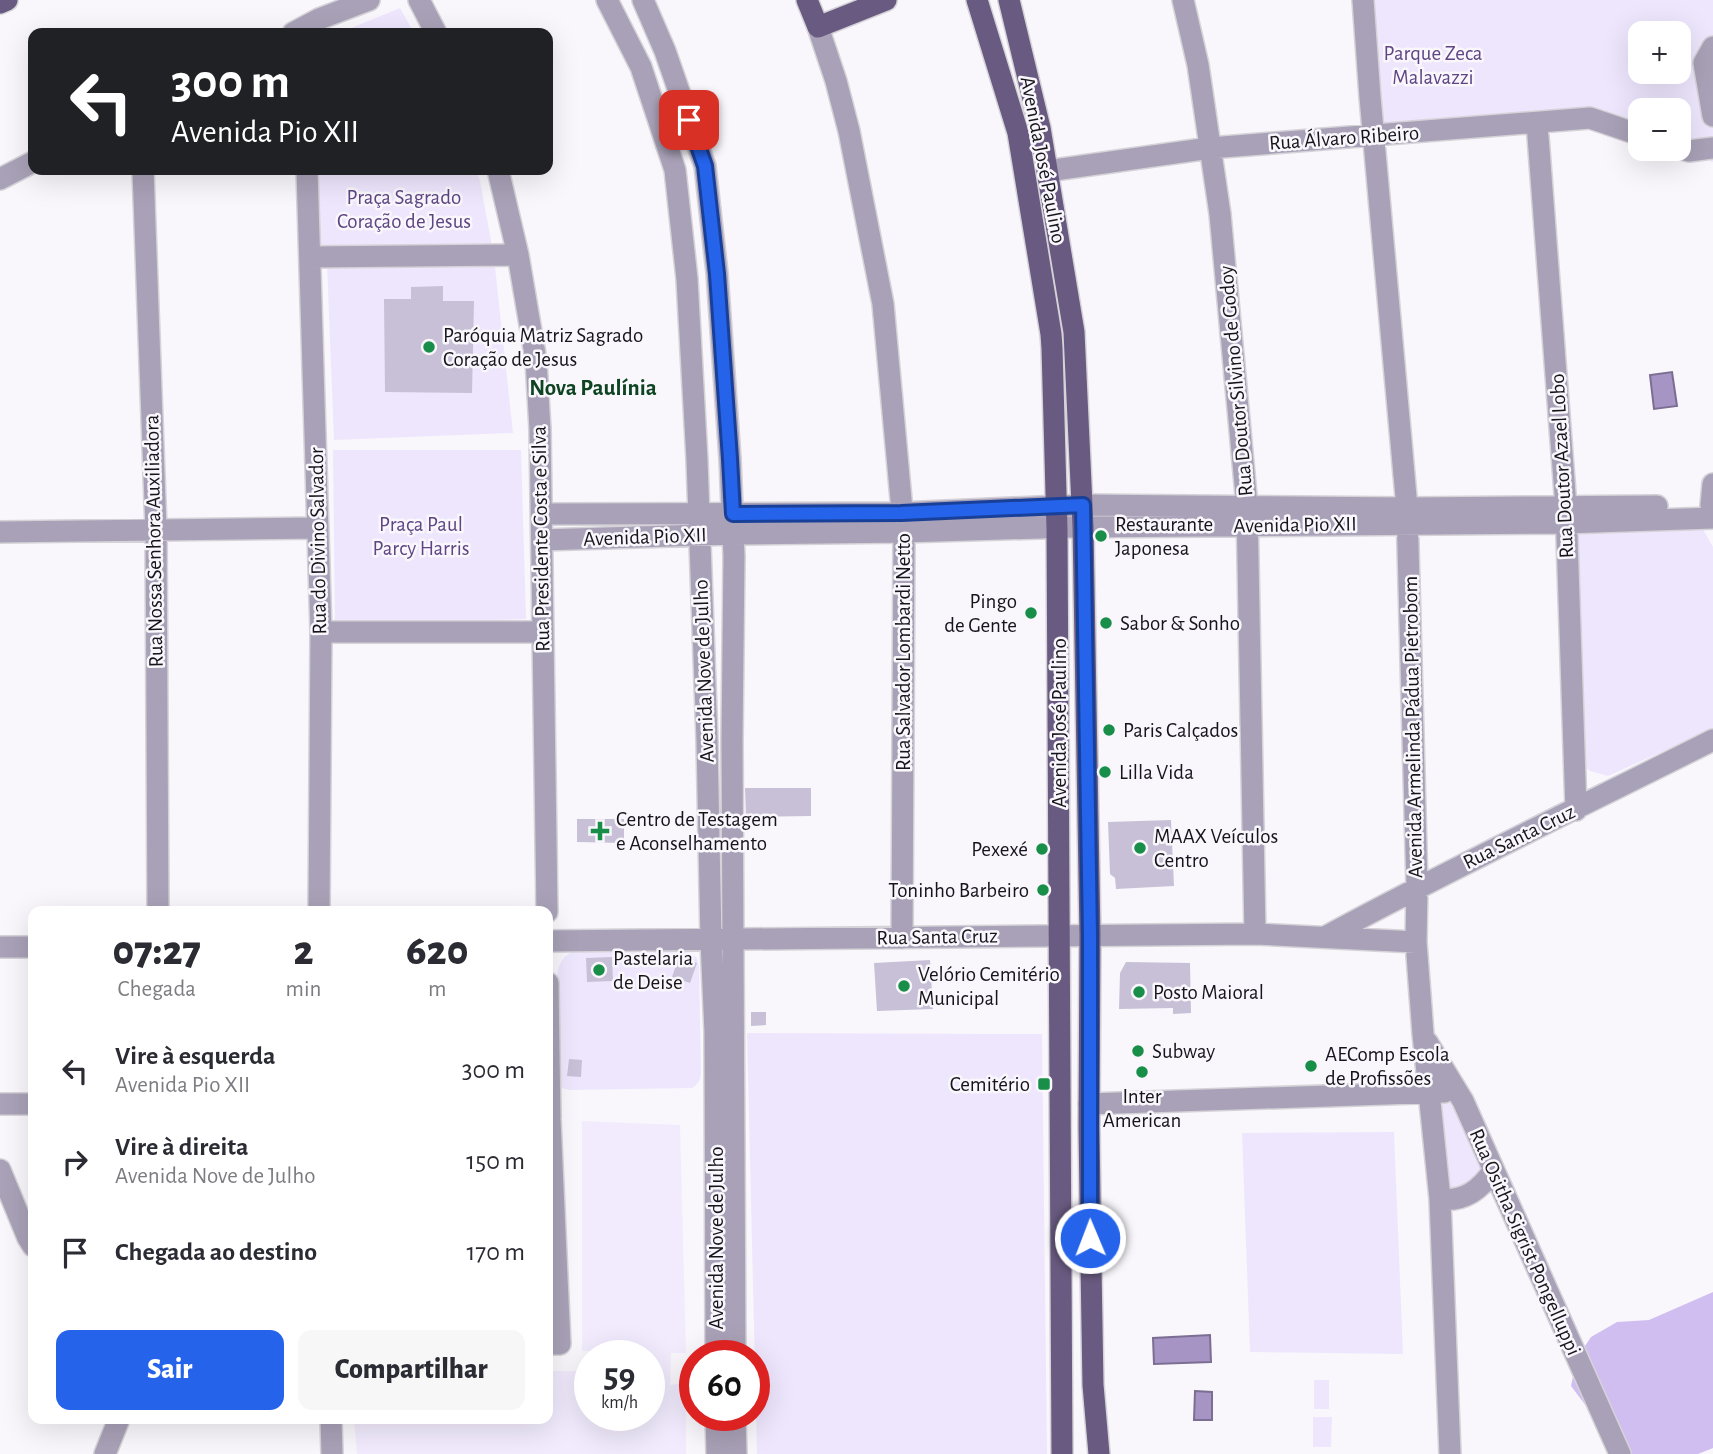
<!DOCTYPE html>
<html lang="pt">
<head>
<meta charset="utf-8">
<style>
  :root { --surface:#fff; --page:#f7f7f7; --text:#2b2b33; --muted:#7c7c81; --accent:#2563eb }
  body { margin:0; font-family:"Alegreya Sans",sans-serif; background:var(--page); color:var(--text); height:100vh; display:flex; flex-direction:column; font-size:26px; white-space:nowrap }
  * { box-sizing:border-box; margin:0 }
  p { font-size:23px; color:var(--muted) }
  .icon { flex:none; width:38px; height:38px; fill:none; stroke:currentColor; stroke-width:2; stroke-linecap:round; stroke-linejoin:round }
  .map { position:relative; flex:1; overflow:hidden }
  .sheet { position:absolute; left:28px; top:906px; width:525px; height:518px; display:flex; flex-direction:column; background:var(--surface); border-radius:14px; box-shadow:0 7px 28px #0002 }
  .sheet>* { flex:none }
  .hud { position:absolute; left:28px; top:28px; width:525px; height:147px; border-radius:14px; box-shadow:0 7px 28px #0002; background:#202124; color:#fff; overflow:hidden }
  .fabs { position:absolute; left:1628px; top:21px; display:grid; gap:14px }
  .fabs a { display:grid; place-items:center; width:63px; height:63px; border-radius:14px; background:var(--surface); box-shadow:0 7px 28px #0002; font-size:35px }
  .speed { position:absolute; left:574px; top:1340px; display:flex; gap:14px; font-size:35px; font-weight:700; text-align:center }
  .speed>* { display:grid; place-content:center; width:91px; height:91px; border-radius:50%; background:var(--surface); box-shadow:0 7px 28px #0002; line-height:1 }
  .speed small { font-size:18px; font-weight:400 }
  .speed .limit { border:10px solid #d22; background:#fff; color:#111 }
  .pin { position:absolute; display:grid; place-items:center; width:60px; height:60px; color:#fff; margin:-30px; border-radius:14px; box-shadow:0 4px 10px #0006 }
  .me { position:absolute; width:77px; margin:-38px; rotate:359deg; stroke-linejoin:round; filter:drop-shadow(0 0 5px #0008) }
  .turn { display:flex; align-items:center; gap:24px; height:147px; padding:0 28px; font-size:32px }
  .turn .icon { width:91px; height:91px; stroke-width:2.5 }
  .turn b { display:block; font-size:49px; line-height:60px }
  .eta { display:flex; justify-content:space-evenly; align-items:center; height:119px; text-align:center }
  .eta b { font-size:42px; font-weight:800; line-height:49px }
  .button { display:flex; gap:14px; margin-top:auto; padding:14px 28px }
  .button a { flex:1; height:80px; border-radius:14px; background:var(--accent); color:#fff; font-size:28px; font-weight:800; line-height:80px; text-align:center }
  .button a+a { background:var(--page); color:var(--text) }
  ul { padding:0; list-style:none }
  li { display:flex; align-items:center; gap:21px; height:91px; padding:0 28px }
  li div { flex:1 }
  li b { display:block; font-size:26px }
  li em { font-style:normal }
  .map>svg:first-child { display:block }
  .built { fill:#f1ebfd }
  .green { fill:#eee6fd; fill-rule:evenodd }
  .forest { fill:#d1bef1 }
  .water { fill:#a694c5; stroke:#7b6e92; stroke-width:2 }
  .building { fill:#c8c0d6 }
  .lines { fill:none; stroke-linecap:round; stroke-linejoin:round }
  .minor-casing { stroke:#d5d3d8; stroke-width:24 }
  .major-casing { stroke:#d5d3d8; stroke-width:24 }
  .minor { stroke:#a9a1b7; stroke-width:21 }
  .major { stroke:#685a80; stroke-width:21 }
  .route-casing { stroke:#184099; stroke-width:18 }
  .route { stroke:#2563eb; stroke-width:12 }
  .poi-dot { fill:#188e49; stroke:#f9f7fc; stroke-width:2.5 }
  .labels { text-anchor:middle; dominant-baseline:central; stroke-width:5; stroke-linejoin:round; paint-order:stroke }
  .park-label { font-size:21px; fill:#5f4584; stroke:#f9f7fc }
  .street-label { font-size:21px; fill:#17141c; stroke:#f9f7fc }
  .poi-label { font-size:21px; fill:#17141c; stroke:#f9f7fc; text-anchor:start }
  .neighbourhood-label { font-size:23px; font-weight:bold; fill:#0f4422; stroke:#f9f7fc }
</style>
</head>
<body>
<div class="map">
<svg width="1713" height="1454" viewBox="0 0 1713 1454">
  <rect width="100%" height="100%" fill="#f9f7fc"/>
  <path class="built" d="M582,1121L680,1125L686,1353H671L670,1385L686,1383V1454H357L354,1419H548V1371H590V1416H649V1356H638V1352L582,1351Z"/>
  <path class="green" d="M1363,0H1713V162H1711L1710,153L1678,149V110H1640V136L1589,119L1373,136ZM1640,33H1678V72H1640Z
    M400,8L414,33H339Z
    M317,170H476L480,181L492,246L320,247Z
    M327,263L495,267L513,433L334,440Z
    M333,450H521L526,619L335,624Z
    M1700,524L1713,547V729L1608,776L1590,771L1580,763L1570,527Z
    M686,949L697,958L699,966L701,1071C701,1078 699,1084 692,1088L569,1090L562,1088L558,1081L557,975C559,963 563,955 575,951Z
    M747,1033L1042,1034L1047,1454H757Z
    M1436,1096L1452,1099L1455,1104L1484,1175L1445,1194Z
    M1394,1132L1403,1354L1250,1352L1242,1133Z
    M1314,1380H1329V1409H1314Z
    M1313,1417H1332L1331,1447H1313Z"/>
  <path class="forest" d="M1713,1292V1448L1698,1454H1626L1605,1431L1571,1386L1577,1358L1591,1337L1617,1322L1649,1320Z"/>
  <path class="water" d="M1672,372L1677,406L1654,409L1650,375Z
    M1210,1335L1211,1362L1154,1364L1153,1338Z
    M1195,1391L1212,1392V1420H1194Z"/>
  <path class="building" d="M443,286V301H474L472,393L385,392L384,299H411V287Z
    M745,788H811V816L746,817Z
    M577,819H624V843L577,842Z
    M1171,820L1174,886L1116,889L1115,878L1110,874L1108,822Z
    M612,957L613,981L587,982L586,958Z
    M679,957L697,963L690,983L672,977Z
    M930,960L933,1009L877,1011L874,963Z
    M1126,962L1190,963L1191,1013L1173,1014V1008L1119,1009L1120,973Z
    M751,1012H766V1025L751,1026Z
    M569,1059L582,1060L581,1077L567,1076Z"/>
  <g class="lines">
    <defs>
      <path id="minor" d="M419,0L436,33
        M607,0L641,67L675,170L687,279L697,460L707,740L711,940L715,1032L716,1356
        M643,0L665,51L705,166L717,273L730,459L734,556L732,740L735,1356
        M1183,0L1198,65L1220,214L1247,506L1255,934
        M1363,0L1370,97L1407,508L1417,887L1416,942L1423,1034L1440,1199L1450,1454
        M818,27L836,81L849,131L883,304L904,532L902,938
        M293,33L319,19L369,0
        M1713,47L1704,63L1713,116
        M1537,123L1566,507L1576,810
        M1678,148L1689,151L1713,148
        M143,170L156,530L158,912
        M307,170L321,632L319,912
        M498,170L518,255L536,360L540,429L547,912
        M1047,171L1210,148L1590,118L1640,135
        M0,179L33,162
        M310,257L518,255
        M1713,484L1711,505L1713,512
        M542,514L901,513L1082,505L1407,508L1657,506
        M0,532L318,528
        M542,540L733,534L904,532L1072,527L1566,523L1713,518
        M321,632H543
        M1327,936C1454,867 1584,805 1713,740
        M548,941L1255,934L1416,942
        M0,947H33
        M548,983L550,1120L560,1344H548
        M1427,1042L1463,1101L1620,1454
        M0,1104H33
        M1089,1104L1444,1092
        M0,1170L28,1238L33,1246
        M1440,1199C1464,1202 1480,1190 1493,1171
        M716,1416L717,1454
        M735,1416L736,1454
        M331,1419L332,1454
        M105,1454L119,1419"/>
      <path id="major" d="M807,0L818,27L886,0
        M977,0L1018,133L1051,334L1052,348L1057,529L1062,1454
        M1009,0L1040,128L1074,332L1083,527L1090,935L1089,1127L1091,1266L1093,1385L1099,1454
        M0,3L7,0"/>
    </defs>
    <use href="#minor" class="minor-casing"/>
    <use href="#major" class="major-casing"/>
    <use href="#minor" class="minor"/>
    <use href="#major" class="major"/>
  </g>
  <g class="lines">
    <defs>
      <path id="route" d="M689,120L705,166L717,274L730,459L733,514L901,513L1083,505L1090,935V1238"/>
    </defs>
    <use href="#route" class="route-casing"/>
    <use href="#route" class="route"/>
  </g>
  <g class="poi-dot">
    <circle cx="429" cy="347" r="7"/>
    <circle cx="1101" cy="536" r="7"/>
    <circle cx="1031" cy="613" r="7"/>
    <circle cx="1106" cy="623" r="7"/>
    <circle cx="1109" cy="730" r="7"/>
    <circle cx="1105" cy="772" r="7"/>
    <path d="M596.5 820.5h7v7h7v7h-7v7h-7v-7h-7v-7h7z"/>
    <circle cx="1140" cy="848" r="7"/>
    <circle cx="1042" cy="849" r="7"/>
    <circle cx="1043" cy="890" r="7"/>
    <circle cx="599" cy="970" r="7"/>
    <circle cx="904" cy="986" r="7"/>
    <circle cx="1139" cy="992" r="7"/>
    <circle cx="1138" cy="1051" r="7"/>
    <circle cx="1311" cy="1066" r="7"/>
    <circle cx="1142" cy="1072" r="7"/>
    <rect x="1037" y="1077" width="14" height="14" rx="3.5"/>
  </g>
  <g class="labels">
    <g class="park-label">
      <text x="1433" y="53">Parque Zeca<tspan x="1433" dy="24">Malavazzi</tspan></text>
      <text x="404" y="197">Praça Sagrado<tspan x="404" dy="24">Coração de Jesus</tspan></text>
      <text x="421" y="524">Praça Paul<tspan x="421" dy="24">Parcy Harris</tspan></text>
    </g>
    <g class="street-label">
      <text transform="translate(1344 138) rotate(-4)">Rua Álvaro Ribeiro</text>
      <text transform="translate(1043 160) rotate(79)">Avenida José Paulino</text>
      <text transform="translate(1236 381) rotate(-95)">Rua Doutor Silvino de Godoy</text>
      <text transform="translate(1562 466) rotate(-93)">Rua Doutor Azael Lobo</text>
      <text transform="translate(1295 525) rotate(-1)">Avenida Pio XII</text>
      <text transform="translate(645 537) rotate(-2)">Avenida Pio XII</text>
      <text transform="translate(541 539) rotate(-91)">Rua Presidente Costa e Silva</text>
      <text transform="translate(154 541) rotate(-91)">Rua Nossa Senhora Auxiliadora</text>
      <text transform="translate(318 541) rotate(-91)">Rua do Divino Salvador</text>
      <text transform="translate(903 652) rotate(-90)">Rua Salvador Lombardi Netto</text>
      <text transform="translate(704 671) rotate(-92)">Avenida Nove de Julho</text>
      <text transform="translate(1059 723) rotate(-90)">Avenida José Paulino</text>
      <text transform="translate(1413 727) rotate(-91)">Avenida Armelinda Pádua Pietrobom</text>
      <text transform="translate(1519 837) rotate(-26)">Rua Santa Cruz</text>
      <text transform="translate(937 937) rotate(-1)">Rua Santa Cruz</text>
      <text transform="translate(716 1238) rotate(-90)">Avenida Nove de Julho</text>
      <text transform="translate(1525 1242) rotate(66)">Rua Ositha Sigrist Pongelluppi</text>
    </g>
    <g class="poi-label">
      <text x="443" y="335">Paróquia Matriz Sagrado<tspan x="443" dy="24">Coração de Jesus</tspan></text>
      <text x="1115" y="524">Restaurante<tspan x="1115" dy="24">Japonesa</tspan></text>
      <text x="1017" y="601" text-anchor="end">Pingo<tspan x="1017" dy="24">de Gente</tspan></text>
      <text x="1120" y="623">Sabor &amp; Sonho</text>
      <text x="1123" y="730">Paris Calçados</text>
      <text x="1119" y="772">Lilla Vida</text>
      <text x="616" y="819">Centro de Testagem<tspan x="616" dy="24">e Aconselhamento</tspan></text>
      <text x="1154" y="836">MAAX Veículos<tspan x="1154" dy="24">Centro</tspan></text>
      <text x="1028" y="849" text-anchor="end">Pexexé</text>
      <text x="1029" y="890" text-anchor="end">Toninho Barbeiro</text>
      <text x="613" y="958">Pastelaria<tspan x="613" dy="24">de Deise</tspan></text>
      <text x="918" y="974">Velório Cemitério<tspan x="918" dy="24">Municipal</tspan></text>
      <text x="1153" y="992">Posto Maioral</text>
      <text x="1152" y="1051">Subway</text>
      <text x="1325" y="1054">AEComp Escola<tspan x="1325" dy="24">de Profissões</tspan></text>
      <text x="1030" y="1084" text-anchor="end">Cemitério</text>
      <text x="1142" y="1096" text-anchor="middle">Inter<tspan x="1142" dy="24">American</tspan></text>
    </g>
    <g class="neighbourhood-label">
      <text x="593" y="388">Nova Paulínia</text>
    </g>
  </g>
</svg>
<div class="fabs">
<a>+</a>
<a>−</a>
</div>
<div class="speed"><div>59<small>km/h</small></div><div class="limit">60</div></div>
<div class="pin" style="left:689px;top:120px;background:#d93025"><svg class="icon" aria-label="arrive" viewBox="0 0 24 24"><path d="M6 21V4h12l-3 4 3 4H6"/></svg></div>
<svg class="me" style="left:1090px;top:1238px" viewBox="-20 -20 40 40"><circle r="17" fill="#2563eb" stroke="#fff" stroke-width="3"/><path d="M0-11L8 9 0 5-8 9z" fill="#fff"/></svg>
<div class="hud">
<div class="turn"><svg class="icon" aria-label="left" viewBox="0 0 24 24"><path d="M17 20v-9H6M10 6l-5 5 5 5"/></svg><div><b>300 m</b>Avenida Pio XII</div></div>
</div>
<section class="sheet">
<div class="eta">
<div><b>07:27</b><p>Chegada</p></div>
<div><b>2</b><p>min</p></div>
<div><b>620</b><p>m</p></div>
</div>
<ul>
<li><svg class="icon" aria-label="left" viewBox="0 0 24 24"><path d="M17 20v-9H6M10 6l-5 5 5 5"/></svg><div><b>Vire à esquerda</b><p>Avenida Pio XII</p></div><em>300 m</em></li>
<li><svg class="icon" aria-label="right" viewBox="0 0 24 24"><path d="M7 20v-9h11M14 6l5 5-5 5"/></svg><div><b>Vire à direita</b><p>Avenida Nove de Julho</p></div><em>150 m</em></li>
<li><svg class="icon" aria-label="arrive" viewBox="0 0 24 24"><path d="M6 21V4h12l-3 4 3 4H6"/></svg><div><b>Chegada ao destino</b></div><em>170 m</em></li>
</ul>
<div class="button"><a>Sair</a><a>Compartilhar</a></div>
</section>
</div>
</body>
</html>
